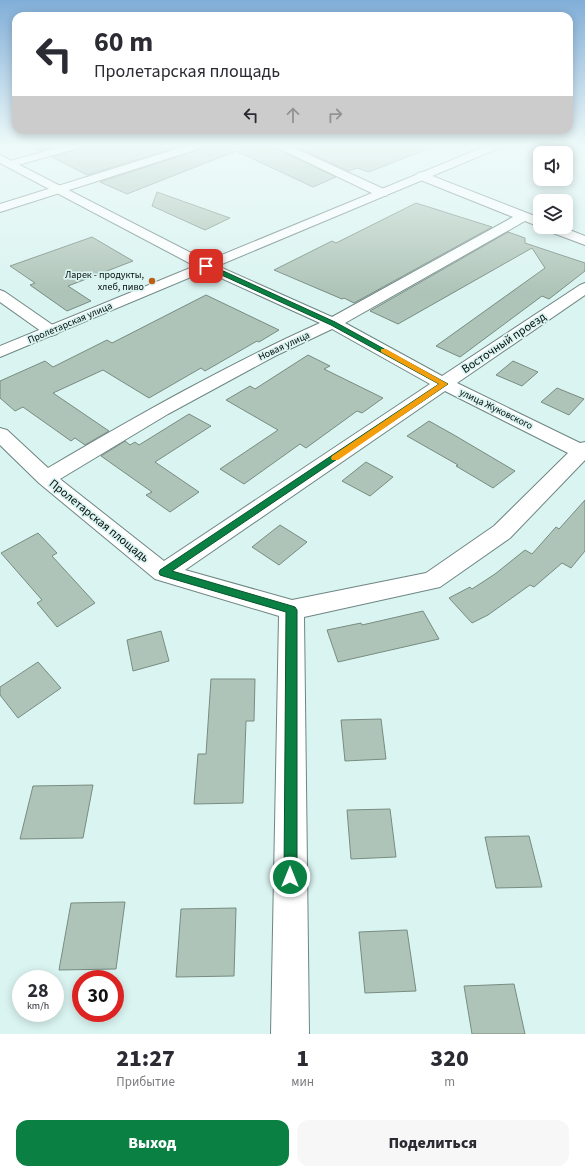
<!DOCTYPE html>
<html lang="ru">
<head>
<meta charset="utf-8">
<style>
  :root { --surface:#fff; --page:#f7f7f7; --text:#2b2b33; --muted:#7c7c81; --accent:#0b8043 }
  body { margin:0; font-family:"Source Sans 3",sans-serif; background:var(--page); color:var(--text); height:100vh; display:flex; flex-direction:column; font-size:15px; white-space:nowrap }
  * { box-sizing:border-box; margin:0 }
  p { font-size:13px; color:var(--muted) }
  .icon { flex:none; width:22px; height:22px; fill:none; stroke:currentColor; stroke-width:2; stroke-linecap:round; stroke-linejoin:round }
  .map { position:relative; height:1034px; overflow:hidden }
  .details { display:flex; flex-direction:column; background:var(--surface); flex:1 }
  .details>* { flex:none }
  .guide { position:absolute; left:12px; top:12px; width:561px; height:122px; border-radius:12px; box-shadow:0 2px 10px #0003; background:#fff; color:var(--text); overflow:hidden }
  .tools { position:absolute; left:533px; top:146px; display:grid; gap:8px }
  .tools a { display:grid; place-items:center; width:40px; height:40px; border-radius:8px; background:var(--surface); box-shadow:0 2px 10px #0003; font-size:20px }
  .speed { position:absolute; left:12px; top:970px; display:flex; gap:8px; font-size:20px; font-weight:700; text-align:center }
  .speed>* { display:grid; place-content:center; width:52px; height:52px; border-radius:50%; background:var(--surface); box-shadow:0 2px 10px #0003; line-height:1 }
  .speed small { font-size:10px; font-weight:400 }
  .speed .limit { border:6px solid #d22; background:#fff; color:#111 }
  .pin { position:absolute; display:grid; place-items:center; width:34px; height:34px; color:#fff; margin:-17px; border-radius:8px; box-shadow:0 2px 6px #0006 }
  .me { position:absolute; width:44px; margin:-22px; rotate:0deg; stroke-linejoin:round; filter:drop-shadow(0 0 3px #0008) }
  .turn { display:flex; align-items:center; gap:14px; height:84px; padding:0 16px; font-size:18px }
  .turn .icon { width:52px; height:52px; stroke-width:2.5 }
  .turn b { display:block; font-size:28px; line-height:34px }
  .lanes { display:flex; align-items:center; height:38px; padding:0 16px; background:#0003; justify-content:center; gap:20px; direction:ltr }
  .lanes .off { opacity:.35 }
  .eta { display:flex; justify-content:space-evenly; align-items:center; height:68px; text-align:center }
  .eta b { font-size:24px; font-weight:800; line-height:28px }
  .action { display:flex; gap:8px; margin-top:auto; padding:8px 16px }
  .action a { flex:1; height:46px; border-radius:12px; background:var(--accent); color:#fff; font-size:16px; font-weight:800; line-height:46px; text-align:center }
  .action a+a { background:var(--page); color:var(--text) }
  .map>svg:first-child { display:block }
  .building { fill:#afc4b8; stroke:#788c80 }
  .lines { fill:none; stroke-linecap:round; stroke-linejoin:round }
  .minor-casing { stroke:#6e8683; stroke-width:2 }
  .tertiary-casing { stroke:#6e8683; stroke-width:2 }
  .minor { fill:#fff; fill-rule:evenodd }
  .tertiary { fill:#fff; fill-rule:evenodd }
  .route { fill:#0b8043; stroke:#07532c }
  .slow { fill:#f59e0b }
  .poi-dot { fill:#be5f18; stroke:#daf4f1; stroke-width:1.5 }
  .labels { text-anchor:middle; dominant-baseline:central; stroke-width:3.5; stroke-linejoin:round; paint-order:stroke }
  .far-poi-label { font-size:10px; fill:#050d0c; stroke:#daf4f1; text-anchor:end }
  .far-street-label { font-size:10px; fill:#050d0c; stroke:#daf4f1 }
  .street-label { font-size:12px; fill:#050d0c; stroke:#daf4f1 }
</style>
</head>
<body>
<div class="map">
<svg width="585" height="1034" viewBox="0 0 585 1034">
  <rect width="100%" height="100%" fill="#daf4f1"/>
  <path class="building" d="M30,146H58L40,151Z
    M80,146H182L87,175L52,157L78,149Z
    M203,146H276L277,149L336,177L313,187L236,151L127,194L100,182L201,149Z
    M293,146H432V147L369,172L357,168L349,171Z
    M157,192L230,218L205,230L152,206Z
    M416,203L492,227L354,303L344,298L342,299L274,270L332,241L336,243Z
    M508,232L525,238V243L585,263V271L549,299L542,296L460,357L436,346L545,268L532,248L398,324L370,311Z
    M92,237L133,261L68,286L91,301L67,311L30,285L35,283L10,266Z
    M206,295L279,330L259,342L257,341L205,371L201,368L149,398L103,370L53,393L109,431L85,445L75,438L71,441L23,407L15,411L0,398V381L45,361L53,367L107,340L112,343Z
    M308,355L330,366L324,369L383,398L362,413L357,411L306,448L300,444L244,484L220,469L278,430L226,400L250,386L255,389Z
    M513,361L538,372L522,386L496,375Z
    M557,388L584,399L569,415L541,402Z
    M189,414L211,426L155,462L199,492L170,512L146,495L152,492L101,456L125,441L130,445L135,442L139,445Z
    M429,421L454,435L515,471L493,488L456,466L458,465L407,436Z
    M366,462L393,477L370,496L342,481Z
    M585,500V551L571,568L562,563L534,587L530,585L488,615L472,623L449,598L470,587L472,589L495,574L525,550L532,554L556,527L559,529Z
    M280,525L307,542L279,565L252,547Z
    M38,533L57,553L52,556L95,603L57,627L37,603L42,600L1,553Z
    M423,611L439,639L338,662L327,630L361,623L362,625Z
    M161,631L169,661L133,671L127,640Z
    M38,662L61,688L18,718L0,695V687Z
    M211,679H255L254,721H246L243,803L194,804L198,754H206Z
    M381,719L386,759L345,761L341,720Z
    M93,785L83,838L20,839L33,786Z
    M390,809L396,857L351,859L347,810Z
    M529,836L542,887L496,888L485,837Z
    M125,902L116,969L59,970L71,903Z
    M236,908L234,976L176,977L181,909Z
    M407,930L416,991L365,993L359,932Z
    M514,984L525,1034H472L464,986Z"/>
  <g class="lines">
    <defs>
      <path id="minor" d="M63,146H79L78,148L11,167L7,166L5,164L7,162Z
        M186,146H202L201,148L0,212V204Z
        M277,146H290L386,190L388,193L386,196H378L278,148Z
        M422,172L540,218V227L525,221L345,323L442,376L580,285L585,283V295L457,383L580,443L585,442V460L510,538L440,587L304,617L309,1034H271L279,616L155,579L39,483L0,445V428L7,430L48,468C137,416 226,365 320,323L201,269L199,266L201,263L206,262L211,263L332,317L513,217L418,179L416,176L418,173ZM332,329L430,384L164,561L60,479L168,414L275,356ZM445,391L568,453L494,526L426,573L292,600L185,570Z
        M543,227H562L585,236V245L545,230Z
        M0,290L5,292L57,328L59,331L57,334L51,336L45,334L0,302Z"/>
      <path id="tertiary" d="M486,146H500L499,148L0,357V346L195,266L0,163V155L207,261Z"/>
    </defs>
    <use href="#minor" class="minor-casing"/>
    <use href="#tertiary" class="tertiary-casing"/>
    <use href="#minor" class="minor"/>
    <use href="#tertiary" class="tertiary"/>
  </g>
  <linearGradient id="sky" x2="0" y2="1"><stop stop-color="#81aed8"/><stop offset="0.5" stop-color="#eefaf9"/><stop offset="1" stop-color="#eefaf9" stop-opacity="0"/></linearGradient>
  <rect width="585" height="291" fill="url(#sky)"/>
  <path class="route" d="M204,264H208L335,322L448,384L172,571L292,606L295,607L297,610V877L295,882L290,884L286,882L284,877L286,612L163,576L160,575L159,573L160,570L439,384L331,325L204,267Z"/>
  <path class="slow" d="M381,349H386L448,384L338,460H332L331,458L332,456L439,384L381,352Z"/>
  <circle class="poi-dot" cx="152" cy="281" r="4"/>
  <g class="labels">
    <g class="far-poi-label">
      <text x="144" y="275">Ларек - продукты,<tspan x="144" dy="12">хлеб, пиво</tspan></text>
    </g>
    <g class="far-street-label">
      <text transform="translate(70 323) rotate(-23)">Пролетарская улица</text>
      <text transform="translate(284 346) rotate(-25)">Новая улица</text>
      <text transform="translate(496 409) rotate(26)">улица Жуковского</text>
    </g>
    <g class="street-label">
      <text transform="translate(504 343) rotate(-34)">Восточный проезд</text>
      <text transform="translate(99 521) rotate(39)">Пролетарская площадь</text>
    </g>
  </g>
</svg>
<div class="tools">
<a><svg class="icon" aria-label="sound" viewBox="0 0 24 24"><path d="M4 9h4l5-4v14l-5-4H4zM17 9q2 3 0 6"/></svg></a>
<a><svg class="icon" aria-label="layers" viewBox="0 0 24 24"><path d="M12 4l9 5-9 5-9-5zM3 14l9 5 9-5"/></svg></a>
</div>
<div class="speed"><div>28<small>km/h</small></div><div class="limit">30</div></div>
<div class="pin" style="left:206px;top:266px;background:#d93025"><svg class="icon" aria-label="arrive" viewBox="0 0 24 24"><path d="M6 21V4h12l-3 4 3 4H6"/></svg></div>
<svg class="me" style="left:290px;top:877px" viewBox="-20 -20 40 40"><circle r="17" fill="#0b8043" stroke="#fff" stroke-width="3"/><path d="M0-11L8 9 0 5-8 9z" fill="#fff"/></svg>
<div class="guide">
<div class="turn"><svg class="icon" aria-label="left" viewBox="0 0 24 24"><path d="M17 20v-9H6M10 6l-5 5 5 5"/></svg><div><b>60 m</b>Пролетарская площадь</div></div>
<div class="lanes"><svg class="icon" aria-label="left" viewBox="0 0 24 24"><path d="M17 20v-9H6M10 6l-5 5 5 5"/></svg><svg class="icon off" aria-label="ahead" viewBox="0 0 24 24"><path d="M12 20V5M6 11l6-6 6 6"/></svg><svg class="icon off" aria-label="right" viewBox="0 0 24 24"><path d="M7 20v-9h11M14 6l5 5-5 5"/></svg></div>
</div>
</div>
<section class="details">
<div class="eta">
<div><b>21:27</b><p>Прибытие</p></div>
<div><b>1</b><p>мин</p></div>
<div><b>320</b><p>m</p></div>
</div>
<div class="action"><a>Выход</a><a>Поделиться</a></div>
</section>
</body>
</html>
